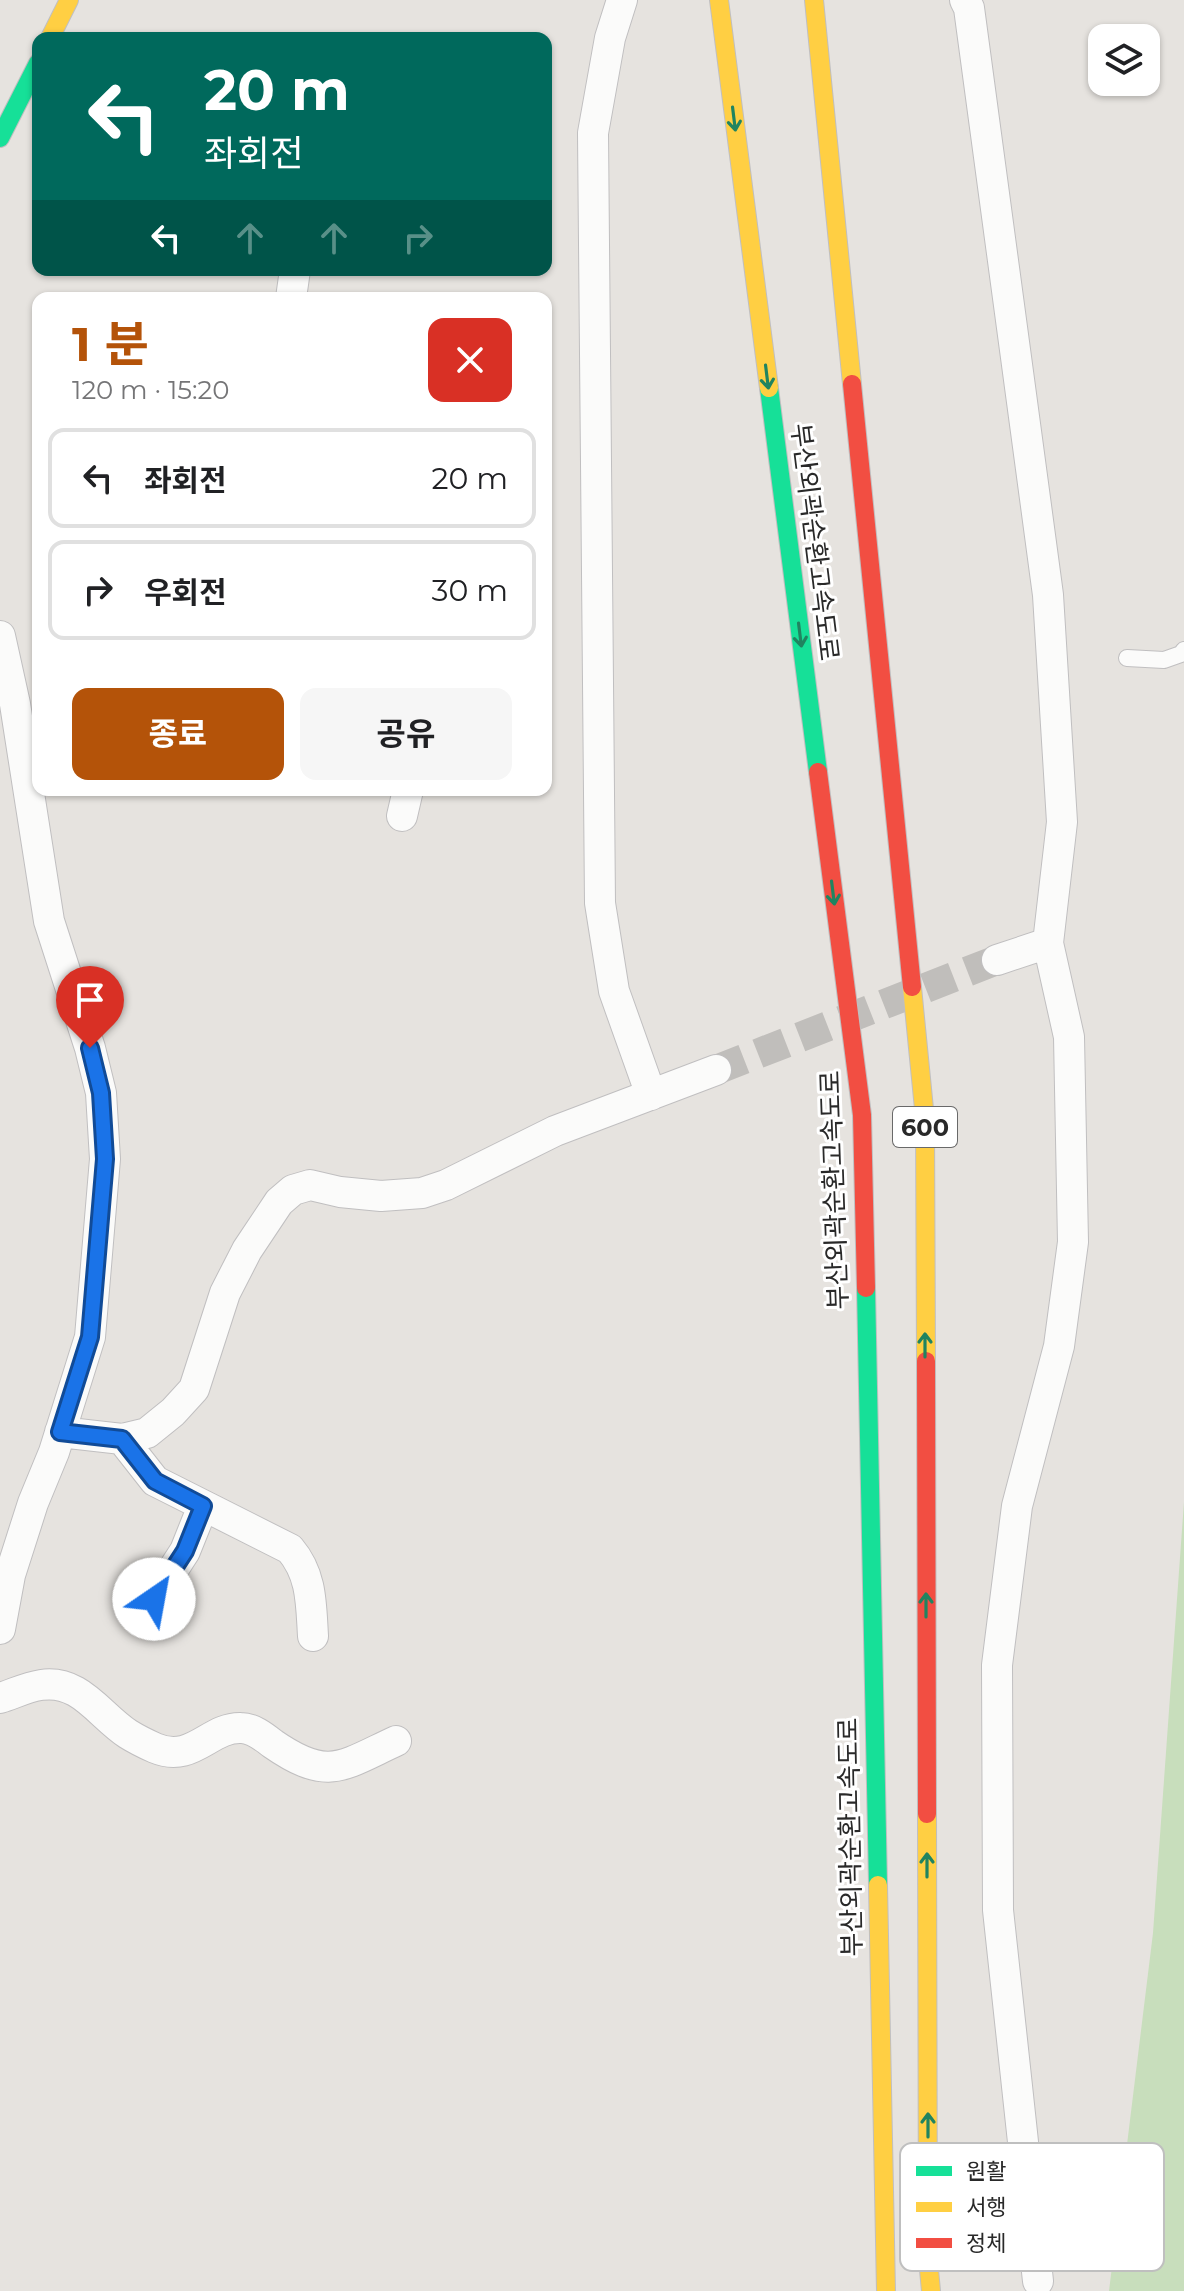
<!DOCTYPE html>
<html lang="ko">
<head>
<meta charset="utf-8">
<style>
  :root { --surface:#fff; --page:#f6f6f6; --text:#202124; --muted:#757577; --line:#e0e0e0; --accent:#b45309 }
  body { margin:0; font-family:Montserrat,"Noto Sans KR",sans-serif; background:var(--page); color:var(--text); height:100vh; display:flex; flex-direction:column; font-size:30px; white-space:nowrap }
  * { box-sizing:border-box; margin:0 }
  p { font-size:26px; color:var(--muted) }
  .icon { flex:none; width:44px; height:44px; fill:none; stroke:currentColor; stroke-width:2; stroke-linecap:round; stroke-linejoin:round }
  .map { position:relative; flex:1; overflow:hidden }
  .panel { position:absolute; left:32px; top:292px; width:520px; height:504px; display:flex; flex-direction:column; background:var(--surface); border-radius:16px; box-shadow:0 2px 6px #0004 }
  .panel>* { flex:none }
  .banner { position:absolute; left:32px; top:32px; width:520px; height:244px; border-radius:16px; box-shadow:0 2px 6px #0004; background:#00695c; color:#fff; overflow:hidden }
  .fabs { position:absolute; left:1088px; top:24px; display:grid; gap:16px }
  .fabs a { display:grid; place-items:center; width:72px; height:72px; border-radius:16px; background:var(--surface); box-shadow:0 2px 6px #0004; font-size:40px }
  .pin { position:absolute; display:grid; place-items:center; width:68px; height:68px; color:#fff; margin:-82px -34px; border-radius:50% 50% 50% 0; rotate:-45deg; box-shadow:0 0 8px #0007 }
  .pin .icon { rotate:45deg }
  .me { position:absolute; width:88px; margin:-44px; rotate:33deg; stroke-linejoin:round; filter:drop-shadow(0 0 6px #0008) }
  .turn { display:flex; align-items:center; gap:28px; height:168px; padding:0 40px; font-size:36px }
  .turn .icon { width:104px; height:104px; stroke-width:2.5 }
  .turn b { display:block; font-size:56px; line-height:68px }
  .lanes { display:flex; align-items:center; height:76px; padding:0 40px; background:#0003; justify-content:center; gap:40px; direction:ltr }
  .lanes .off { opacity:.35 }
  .round { display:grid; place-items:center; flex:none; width:84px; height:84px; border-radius:16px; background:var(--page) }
  .overview { display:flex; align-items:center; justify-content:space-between; height:136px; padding:0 40px }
  h1 { font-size:48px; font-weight:700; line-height:60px; color:var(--accent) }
  .action { display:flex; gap:16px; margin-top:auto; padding:16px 40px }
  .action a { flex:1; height:92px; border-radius:16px; background:var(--accent); color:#fff; font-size:32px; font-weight:700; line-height:92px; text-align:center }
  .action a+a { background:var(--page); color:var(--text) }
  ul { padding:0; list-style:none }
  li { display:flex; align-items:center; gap:24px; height:100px; margin:0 16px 12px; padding:0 24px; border:4px solid var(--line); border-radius:16px }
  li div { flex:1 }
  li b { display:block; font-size:30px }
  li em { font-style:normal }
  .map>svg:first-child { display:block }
  .green { fill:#c8debc }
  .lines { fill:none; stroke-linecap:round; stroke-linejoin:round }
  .street-tunnel { stroke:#c0bebb; stroke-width:30; stroke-dasharray:30 15; stroke-linecap:butt }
  .lane-casing { stroke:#c0bfc0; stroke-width:18 }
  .street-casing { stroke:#c0bfc0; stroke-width:32 }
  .fast-casing { stroke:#c0bfc0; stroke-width:20 }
  .slow-casing { stroke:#c0bfc0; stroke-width:20 }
  .jam-casing { stroke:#c0bfc0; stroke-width:20 }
  .lane { stroke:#fbfbfa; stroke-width:16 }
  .street { stroke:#fbfbfa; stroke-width:30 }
  .fast { stroke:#16e098; stroke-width:18 }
  .slow { stroke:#ffcf43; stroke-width:18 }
  .jam { stroke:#f24e42; stroke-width:18 }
  .oneway { stroke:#208460 }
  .route-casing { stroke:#114b97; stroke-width:20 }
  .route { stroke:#1a73e8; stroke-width:14 }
  .labels { text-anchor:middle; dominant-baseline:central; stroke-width:6; stroke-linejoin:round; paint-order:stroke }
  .shield { fill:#fff; stroke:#696969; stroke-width:2 }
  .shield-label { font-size:24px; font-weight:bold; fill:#292929 }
  .street-label { font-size:26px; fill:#292929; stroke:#fff }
  .key { fill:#fff; stroke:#bfbfbf; stroke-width:2 }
  .key-label { font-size:22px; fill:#292929 }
</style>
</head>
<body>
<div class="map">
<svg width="1184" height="2291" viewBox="0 0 1184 2291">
  <rect width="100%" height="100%" fill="#e6e3df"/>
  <path class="green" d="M1184,1502V2291H1109L1153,1933Z"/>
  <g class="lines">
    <path class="street-tunnel" d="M716,1070L997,960"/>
    <defs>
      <path id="lane" d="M1127,658L1164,660L1181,654L1184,650"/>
      <path id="street" d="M622,0L610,38L593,133L600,903L614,991L651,1095
        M965,0L969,8L1048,595L1062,822L1048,943L1069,1037L1073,1242L1059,1346L1017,1506L997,1665L998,1910L1038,2281
        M291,298L295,270
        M0,636L15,704L49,921L90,1048L101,1093L105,1159L90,1337L54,1452L33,1503L10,1575L0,1629
        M402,816L408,790
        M997,960L1048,943
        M60,1432L122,1439L147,1433L173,1412L194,1389L225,1293L247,1250L279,1202L293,1190L310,1185L340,1192L381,1196L422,1193L446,1185L555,1131L716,1070
        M122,1439L155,1481L290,1549C312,1575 311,1603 313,1636
        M154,1599L185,1551L203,1506
        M0,1698C13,1694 27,1687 41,1685C80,1679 99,1715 128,1734C136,1739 146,1744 155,1748C193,1764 209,1727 241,1728C253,1728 264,1737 273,1744C328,1782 342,1766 396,1741"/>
      <path id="fast" d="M0,138L38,63
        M769,388L818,772
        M866,1288L878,1885"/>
      <path id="slow" d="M719,0L769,388
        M814,0L852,384
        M50,38L69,0
        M912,987L925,1119L926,1361
        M927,1814L928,2259L931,2291
        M878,1885L886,2291"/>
      <path id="jam" d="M852,384L912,987
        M818,772L862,1115L866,1288
        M926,1361L927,1814"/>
    </defs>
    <use href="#lane" class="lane-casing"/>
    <use href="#street" class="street-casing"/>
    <use href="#fast" class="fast-casing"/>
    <use href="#slow" class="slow-casing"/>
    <use href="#jam" class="jam-casing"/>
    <use href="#lane" class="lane"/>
    <use href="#street" class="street"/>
    <use href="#fast" class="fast"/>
    <use href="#slow" class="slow"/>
    <use href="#jam" class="jam"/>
  </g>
  <defs><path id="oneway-shaft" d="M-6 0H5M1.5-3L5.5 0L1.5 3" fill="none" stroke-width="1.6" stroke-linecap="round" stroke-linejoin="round" transform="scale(2)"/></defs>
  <g class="oneway">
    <use href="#oneway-shaft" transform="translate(734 119) rotate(83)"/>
    <use href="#oneway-shaft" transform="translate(767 377) rotate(83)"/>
    <use href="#oneway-shaft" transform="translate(800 635) rotate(83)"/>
    <use href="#oneway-shaft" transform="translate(833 893) rotate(83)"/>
    <use href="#oneway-shaft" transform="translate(925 1345) rotate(-90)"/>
    <use href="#oneway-shaft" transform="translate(926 1605) rotate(-90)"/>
    <use href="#oneway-shaft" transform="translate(927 1865) rotate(-90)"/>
    <use href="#oneway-shaft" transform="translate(928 2125) rotate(-90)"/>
  </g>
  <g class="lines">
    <defs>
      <path id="route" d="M90,1048L101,1093L105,1159L90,1337L60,1432L122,1439L155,1481L203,1506L185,1551L154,1599"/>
    </defs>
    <use href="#route" class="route-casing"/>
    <use href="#route" class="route"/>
  </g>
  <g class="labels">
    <rect class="shield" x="893" y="1107" width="64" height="40" rx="6"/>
    <g class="shield-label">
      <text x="925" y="1127">600</text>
    </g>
    <g class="street-label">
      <text transform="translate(815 542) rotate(83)">부산외곽순환고속도로</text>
      <text transform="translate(834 1190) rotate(-92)">부산외곽순환고속도로</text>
      <text transform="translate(850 1837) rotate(-91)">부산외곽순환고속도로</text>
    </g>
  </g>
  <rect x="900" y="2143" width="264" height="128" rx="12" class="key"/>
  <rect x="916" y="2166" width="36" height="10" fill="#16e098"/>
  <rect x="916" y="2202" width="36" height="10" fill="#ffcf43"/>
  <rect x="916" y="2238" width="36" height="10" fill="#f24e42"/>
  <g class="key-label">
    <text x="966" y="2179">원활</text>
    <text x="966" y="2215">서행</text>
    <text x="966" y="2251">정체</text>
  </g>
</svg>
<div class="fabs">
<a><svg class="icon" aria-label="layers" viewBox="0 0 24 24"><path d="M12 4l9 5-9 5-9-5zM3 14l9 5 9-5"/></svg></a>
</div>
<div class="pin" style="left:90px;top:1048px;background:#d93025"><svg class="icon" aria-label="arrive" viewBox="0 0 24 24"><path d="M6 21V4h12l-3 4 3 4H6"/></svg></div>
<svg class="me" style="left:154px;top:1599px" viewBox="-20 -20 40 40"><circle r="19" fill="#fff"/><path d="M0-13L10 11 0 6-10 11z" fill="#1a73e8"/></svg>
<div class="banner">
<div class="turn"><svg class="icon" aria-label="left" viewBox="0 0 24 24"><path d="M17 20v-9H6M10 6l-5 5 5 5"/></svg><div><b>20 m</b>좌회전</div></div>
<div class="lanes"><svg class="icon" aria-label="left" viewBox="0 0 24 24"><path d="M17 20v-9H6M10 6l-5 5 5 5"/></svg><svg class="icon off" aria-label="ahead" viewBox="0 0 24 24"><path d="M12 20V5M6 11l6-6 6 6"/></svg><svg class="icon off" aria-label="ahead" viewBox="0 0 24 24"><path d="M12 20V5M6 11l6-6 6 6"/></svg><svg class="icon off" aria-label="right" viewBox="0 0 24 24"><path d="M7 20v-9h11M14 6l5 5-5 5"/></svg></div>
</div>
<section class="panel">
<div class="overview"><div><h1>1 분</h1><p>120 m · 15:20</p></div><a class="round" style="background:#d93025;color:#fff"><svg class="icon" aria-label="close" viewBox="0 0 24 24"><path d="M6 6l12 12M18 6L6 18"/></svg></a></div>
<ul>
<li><svg class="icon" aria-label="left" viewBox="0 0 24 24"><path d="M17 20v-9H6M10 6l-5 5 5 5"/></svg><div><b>좌회전</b></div><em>20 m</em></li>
<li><svg class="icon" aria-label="right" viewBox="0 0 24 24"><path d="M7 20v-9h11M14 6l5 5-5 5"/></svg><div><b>우회전</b></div><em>30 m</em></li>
</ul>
<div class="action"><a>종료</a><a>공유</a></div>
</section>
</div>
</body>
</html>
